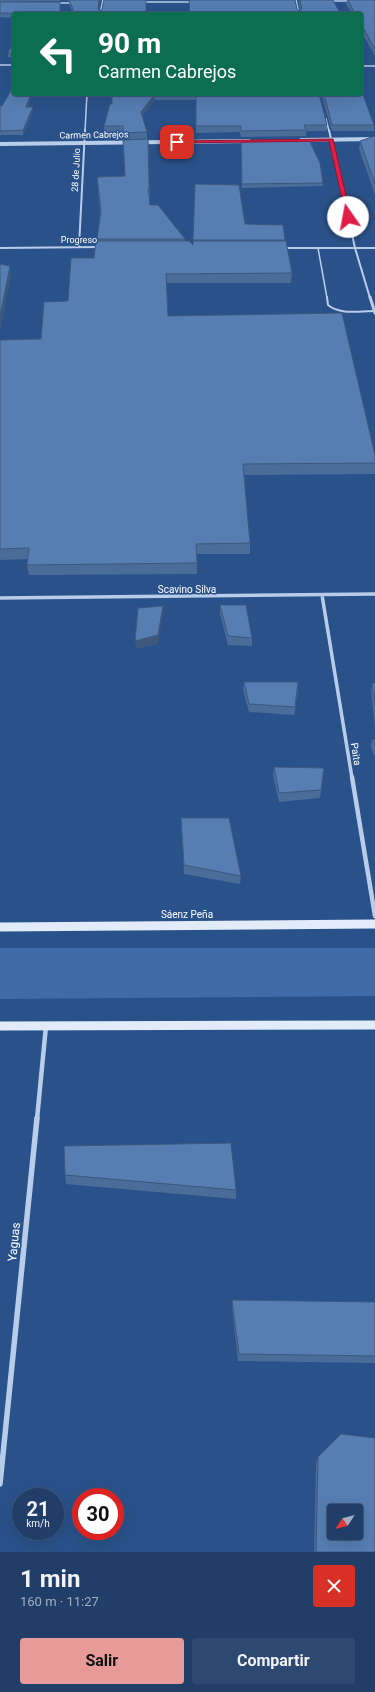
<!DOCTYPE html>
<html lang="es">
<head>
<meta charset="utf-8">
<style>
  :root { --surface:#203e68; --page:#2d4971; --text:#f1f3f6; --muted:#a2aec0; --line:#3d577c; --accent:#e69b98 }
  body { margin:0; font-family:Roboto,sans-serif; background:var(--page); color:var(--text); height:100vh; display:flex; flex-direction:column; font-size:15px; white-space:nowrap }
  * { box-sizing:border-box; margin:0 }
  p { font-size:13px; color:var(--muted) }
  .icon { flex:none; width:22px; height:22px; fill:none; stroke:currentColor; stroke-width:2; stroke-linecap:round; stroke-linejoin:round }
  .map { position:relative; height:1552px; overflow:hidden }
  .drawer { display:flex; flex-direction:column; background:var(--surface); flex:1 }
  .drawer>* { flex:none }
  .hud { position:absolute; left:12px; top:12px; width:351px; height:84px; border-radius:4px; box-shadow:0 4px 16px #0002,0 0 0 1px var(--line); background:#0b6e4f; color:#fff; overflow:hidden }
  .needle { width:26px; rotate:234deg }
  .tools { position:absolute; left:327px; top:1504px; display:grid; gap:8px }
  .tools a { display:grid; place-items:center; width:36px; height:36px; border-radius:4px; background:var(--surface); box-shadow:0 4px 16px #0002,0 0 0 1px var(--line); font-size:20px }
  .speed { position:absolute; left:12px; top:1488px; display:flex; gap:8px; font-size:20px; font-weight:700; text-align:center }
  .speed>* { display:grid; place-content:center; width:52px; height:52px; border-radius:50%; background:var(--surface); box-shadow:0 4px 16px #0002,0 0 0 1px var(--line); line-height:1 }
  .speed small { font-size:10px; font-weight:400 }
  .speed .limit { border:6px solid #d22; background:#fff; color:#111 }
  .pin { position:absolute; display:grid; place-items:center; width:34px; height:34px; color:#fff; margin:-17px; border-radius:8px; box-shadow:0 2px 6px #0006 }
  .me { position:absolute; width:44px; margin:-22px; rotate:348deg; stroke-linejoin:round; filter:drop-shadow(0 0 3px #0008) }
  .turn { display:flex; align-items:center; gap:14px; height:84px; padding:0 20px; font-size:18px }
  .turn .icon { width:52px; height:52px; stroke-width:2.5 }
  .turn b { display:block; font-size:28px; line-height:34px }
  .round { display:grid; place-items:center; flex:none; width:42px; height:42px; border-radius:4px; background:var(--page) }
  .head { display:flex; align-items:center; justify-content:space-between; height:68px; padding:0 20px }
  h1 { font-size:24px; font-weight:700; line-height:30px }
  .primary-button { display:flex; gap:8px; margin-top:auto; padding:8px 20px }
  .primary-button a { flex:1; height:46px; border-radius:4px; background:var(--accent); color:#111; font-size:16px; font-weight:700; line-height:46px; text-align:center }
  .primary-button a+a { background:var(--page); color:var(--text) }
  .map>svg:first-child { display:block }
  .green { fill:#3f6ca6 }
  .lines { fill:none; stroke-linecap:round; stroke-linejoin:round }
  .service-far1 { stroke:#b8cde9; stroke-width:1.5 }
  .service { stroke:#b8cde9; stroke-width:2 }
  .minor-far5 { stroke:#b8cde9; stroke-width:1.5 }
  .minor-far4 { stroke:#b8cde9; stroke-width:2 }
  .minor-far3 { stroke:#b8cde9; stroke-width:3 }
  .minor-far2 { stroke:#b8cde9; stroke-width:3.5 }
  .minor-far1 { stroke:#b8cde9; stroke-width:4.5 }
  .minor { stroke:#b8cde9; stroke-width:5.5 }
  .tertiary { stroke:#b8cde9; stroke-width:4 }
  .secondary { stroke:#e2ebf8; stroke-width:9 }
  .wall { fill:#4a6c99 }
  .shaded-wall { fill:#3c587d }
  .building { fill:#567eb2; stroke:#3c587d; fill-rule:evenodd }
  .route { fill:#e11d48; stroke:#92132f }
  .labels { text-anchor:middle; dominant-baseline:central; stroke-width:3; stroke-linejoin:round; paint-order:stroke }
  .far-street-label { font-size:9px; fill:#fff; stroke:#2a528a }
  .street-label { font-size:10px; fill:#fff; stroke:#2a528a }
  .near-street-label { font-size:12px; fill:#fff; stroke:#2a528a }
</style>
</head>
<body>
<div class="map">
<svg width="375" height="1552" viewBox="0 0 375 1552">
  <rect width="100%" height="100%" fill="#2a528a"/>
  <path class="green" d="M0,948H375V996L0,999Z"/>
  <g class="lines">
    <path class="service-far1" d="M318,248L327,298"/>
    <path class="service" d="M327,297L328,305C340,315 359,311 374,311"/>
    <path class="minor-far5" d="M296,0L299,14
      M329,1H351
      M141,2H193
      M55,3H75
      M100,14L103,0
      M0,65H14
      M361,66H375
      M326,119L329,131
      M85,131L87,94"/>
    <path class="minor-far4" d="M329,130L355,248L370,298
      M79,247L85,130
      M0,248L100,247
      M282,248H375"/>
    <path class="minor-far3" d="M370,297L375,313"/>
    <path class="minor-far2" d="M322,595L352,778
      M0,598L375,594"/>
    <path class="minor-far1" d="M352,777L375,916
      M37,1119L46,1026"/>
    <path class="minor" d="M0,1484L37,1118"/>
    <path class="tertiary" d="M301,140L375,139
      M0,144L249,141"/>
    <path class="secondary" d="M0,927L375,924
      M0,1026L375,1025"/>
  </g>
  <path class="wall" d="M0,0H60V1L0,2Z
    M68,0H101L100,1H99L100,5L99,10L100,11L146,14H73L70,6L69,1H68Z
    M189,0H295L297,9L299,11L300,10L299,4V0H333L340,14H189Z
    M347,0H375V56L361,31V14H352L346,4Z
    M0,2L14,14V18L0,17Z
    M14,40V58L8,57V53Z
    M14,94H32L28,107H33V111L23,135H0V106H2Z
    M112,94H319L327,125V131H306V136L241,137L240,132L196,133V100H155L142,116L147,132V139H123V133L104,132V126L112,104Z
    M321,94H361L374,125V131H332Z
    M375,136V195L359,149L360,141Z
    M148,139L150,205L185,239V241L193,245L195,184L245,224L285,240L292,273L291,283H166L168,316L375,455V474L244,475L250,543V554H197V574L29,575L27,565L28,559L0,560V340L41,339L68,301L94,258L97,241L100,213L97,177L125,176Z
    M241,144L323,183V186L242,188Z
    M220,605L252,638V646L228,645L220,614Z
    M244,682L298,691L294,715L249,712L243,690Z
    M372,683H375V726L371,691Z
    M372,739H375V757L371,748Z
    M274,767L324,768L320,798L279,802L273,775Z
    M181,818L241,876L240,884L184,874Z
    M65,1175L236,1190V1199L66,1184Z
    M232,1300L375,1302V1363L238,1361L232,1307Z
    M318,1457L375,1552H314L316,1463Z"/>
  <path class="shaded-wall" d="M99,0L100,5L98,14V9Z
    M31,94H32L26,111V107Z
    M155,94V100L141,118V112Z
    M33,107V111L23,135V130Z
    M10,266L11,276L0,333V317Z
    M163,606V614L158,644L136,649L135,641Z"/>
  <path class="building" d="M69,0H99L98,9L100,11L102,9L104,0H146V14H75Z
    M189,0H295L297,9L299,11L302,9L300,0H333L340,13L338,14H190Z
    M348,0H375V49L361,24V14H355Z
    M0,2H60V14L0,13Z
    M14,40V54L8,53Z
    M14,85V94H31L26,107H33L23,130L0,131V106H2Z
    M361,89L374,125H332L324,94H361Z
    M112,94H319L327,125H304L306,130L241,131V126H196V94H155L141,112L147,132L123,133V126H104L110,104H112Z
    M375,136V184L360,141Z
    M148,139L149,187L148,192L149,194L150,205H158L185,239H97L101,211L97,177L125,176L123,140Z
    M309,140L320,163L323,183L242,184L241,141Z
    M195,184L239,185L245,224L283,225L285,240H193Z
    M96,241H189L193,245V241H286L292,273L166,274L168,316L342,313L375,455V463L243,464L250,543L196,544L197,563L27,565L29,548L0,549V340L41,339L44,302L68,301L71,258H94Z
    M0,264L10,266L0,317Z
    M220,605H246L252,638L228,636Z
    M163,606L158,635L135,641L138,608Z
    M244,682H298L295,707L249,704Z
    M372,683H375V706Z
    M372,739H375V745Z
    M274,767L324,768L321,790L279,793Z
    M181,818H229L241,876L184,865Z
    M231,1143L236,1190L65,1175L64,1146Z
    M232,1300L375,1302V1356L239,1354Z
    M341,1434L375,1438V1552H316L318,1457ZM334,1511H356V1533H334Z"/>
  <path class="route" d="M333,139L351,217L348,219L346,217L329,141L177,143L175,142L177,141Z"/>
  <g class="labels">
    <g class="far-street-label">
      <text transform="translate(94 135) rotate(-1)">Carmen Cabrejos</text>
      <text transform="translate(76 170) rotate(-87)">28 de Julio</text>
      <text x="79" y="240">Progreso</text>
    </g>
    <g class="street-label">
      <text x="187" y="589">Scavino Silva</text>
      <text transform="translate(356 754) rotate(81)">Paita</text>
      <text x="187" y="914">Sáenz Peña</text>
    </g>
    <g class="near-street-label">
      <text transform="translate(14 1242) rotate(-84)">Yaguas</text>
    </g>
  </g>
</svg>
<div class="tools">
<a><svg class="needle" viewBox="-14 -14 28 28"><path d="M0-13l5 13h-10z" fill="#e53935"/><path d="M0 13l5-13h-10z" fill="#a2aec0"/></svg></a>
</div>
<div class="speed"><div>21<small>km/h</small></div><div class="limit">30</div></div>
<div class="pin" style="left:177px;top:142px;background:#d93025"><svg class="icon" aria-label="arrive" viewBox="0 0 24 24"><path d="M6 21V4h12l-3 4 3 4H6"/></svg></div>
<svg class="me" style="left:348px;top:217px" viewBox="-20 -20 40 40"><circle r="19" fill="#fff"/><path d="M0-13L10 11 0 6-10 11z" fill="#e11d48"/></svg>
<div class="hud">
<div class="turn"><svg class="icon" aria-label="left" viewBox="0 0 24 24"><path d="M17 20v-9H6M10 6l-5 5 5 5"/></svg><div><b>90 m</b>Carmen Cabrejos</div></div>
</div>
</div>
<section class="drawer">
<div class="head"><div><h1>1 min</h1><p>160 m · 11:27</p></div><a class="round" style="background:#d93025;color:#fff"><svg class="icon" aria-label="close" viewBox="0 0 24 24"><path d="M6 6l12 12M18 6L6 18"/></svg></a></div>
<div class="primary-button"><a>Salir</a><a>Compartir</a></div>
</section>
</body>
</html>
